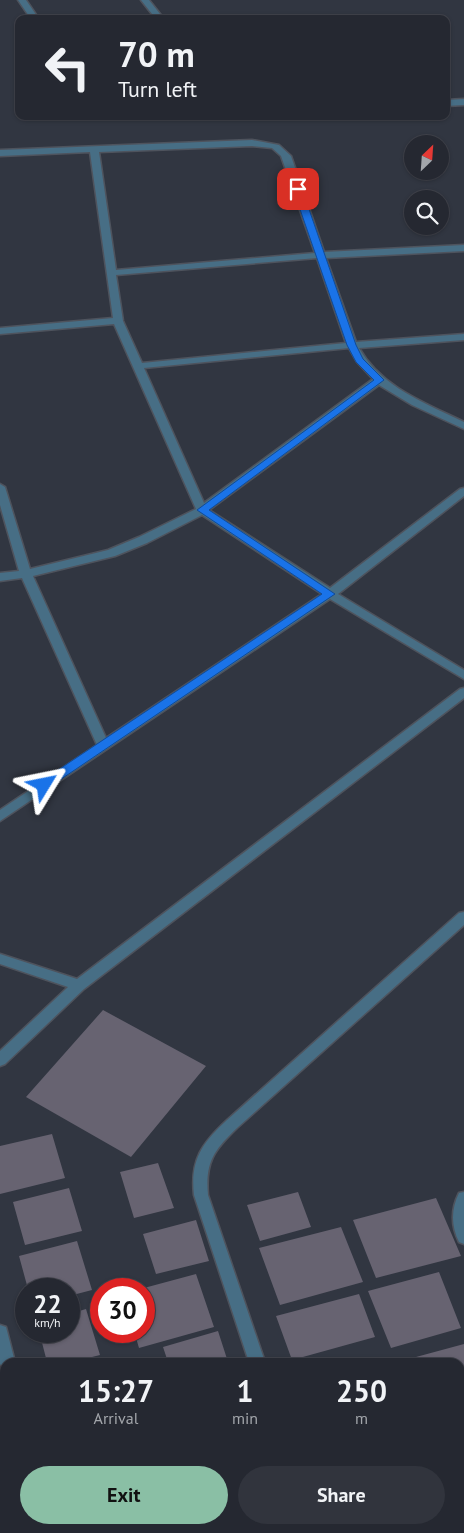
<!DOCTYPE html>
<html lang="en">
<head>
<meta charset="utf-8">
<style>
  :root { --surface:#252831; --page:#31343d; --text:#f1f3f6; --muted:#a3a6ab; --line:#42444d; --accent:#8abfa5 }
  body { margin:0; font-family:"PT Sans",sans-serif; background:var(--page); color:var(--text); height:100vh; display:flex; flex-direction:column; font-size:19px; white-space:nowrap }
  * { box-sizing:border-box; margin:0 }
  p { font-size:16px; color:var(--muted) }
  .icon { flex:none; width:28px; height:28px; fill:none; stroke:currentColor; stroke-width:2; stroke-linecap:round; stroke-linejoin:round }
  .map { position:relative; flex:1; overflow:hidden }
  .side { position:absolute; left:0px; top:1358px; width:465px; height:176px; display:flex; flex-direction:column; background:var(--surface); border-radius:15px 15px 0 0; box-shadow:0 1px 4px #0004,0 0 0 1px var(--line) }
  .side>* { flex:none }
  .guide { position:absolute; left:15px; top:15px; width:435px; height:105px; border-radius:10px; box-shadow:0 1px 4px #0004,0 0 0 1px var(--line); background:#252831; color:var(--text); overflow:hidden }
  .needle { width:32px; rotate:25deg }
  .fabs { position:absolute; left:404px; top:135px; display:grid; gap:10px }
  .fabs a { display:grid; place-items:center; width:45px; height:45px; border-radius:50%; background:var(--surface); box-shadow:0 1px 4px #0004,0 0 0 1px var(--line); font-size:25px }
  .speed { position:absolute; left:15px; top:1278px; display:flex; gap:10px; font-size:25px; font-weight:700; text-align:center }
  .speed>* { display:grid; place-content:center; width:65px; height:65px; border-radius:50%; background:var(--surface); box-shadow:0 1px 4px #0004,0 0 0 1px var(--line); line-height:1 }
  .speed small { font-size:12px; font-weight:400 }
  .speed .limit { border:8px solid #d22; background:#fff; color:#111 }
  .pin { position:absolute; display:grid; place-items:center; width:42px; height:42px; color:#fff; margin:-21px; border-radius:10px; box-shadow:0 2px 8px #0006 }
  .me { position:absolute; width:55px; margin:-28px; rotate:55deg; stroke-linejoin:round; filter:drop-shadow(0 0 4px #0008) }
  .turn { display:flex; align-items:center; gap:18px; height:105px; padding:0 20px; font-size:22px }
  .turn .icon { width:65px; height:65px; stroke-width:2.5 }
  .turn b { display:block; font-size:35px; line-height:42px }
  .eta { display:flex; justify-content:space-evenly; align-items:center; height:85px; text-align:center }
  .eta b { font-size:30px; font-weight:800; line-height:35px }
  .action { display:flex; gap:10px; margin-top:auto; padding:10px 20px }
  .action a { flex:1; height:58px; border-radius:30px; background:var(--accent); color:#111; font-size:20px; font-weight:800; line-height:58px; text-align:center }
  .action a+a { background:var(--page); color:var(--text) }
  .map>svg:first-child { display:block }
  .building { fill:#676371 }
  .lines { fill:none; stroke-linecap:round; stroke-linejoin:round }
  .street-casing { stroke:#4e535d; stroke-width:3 }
  .street { fill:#476e85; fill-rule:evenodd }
  .route { fill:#1a73e8; stroke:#114b97 }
</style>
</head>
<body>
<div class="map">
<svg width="464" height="1533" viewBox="0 0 464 1533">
  <rect width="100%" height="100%" fill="#313641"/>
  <path class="building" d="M103,1010L206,1066L131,1157L26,1097Z
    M52,1134L65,1178L0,1194V1146Z
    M158,1163L174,1208L134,1218L120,1172Z
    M69,1188L82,1231L25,1245L13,1202Z
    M298,1192L311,1227L260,1241L247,1205Z
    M436,1198L461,1256L376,1278L353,1220Z
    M196,1220L209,1261L156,1274L143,1234Z
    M341,1227L363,1282L280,1305L259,1248Z
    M77,1241L92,1290L69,1296V1289H28L19,1256Z
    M439,1272L461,1328L391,1348L368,1291Z
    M196,1274L214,1327L139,1348L134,1331H144V1288Z
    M359,1294L375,1337L292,1360L276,1316Z
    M86,1309L100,1355L72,1362H47L39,1331H69V1314Z
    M218,1331L228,1362H168L163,1347Z
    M464,1344V1391L460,1392V1362H418L416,1357Z
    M384,1357L386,1362H365Z
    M464,1404V1462L460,1464V1405Z
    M0,1451L5,1468V1505L0,1507Z
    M464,1475V1512L460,1502V1477Z
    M5,1509V1529H14L15,1533H0V1511Z
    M97,1529H177L178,1533H98Z
    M198,1529H253L240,1533H199Z
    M346,1529H442L443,1533H348Z"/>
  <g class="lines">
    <defs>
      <path id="street" d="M18,0H26L39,19H31Z
        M141,0H149L164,19H156Z
        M464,99V105L446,106V100Z
        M252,140L279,145L291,156L324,252L464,245V251L326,258L356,342L464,334V340L359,348C381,387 425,403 464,422V429L412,405L379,385L209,510L330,588L460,489L464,488V496L338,594L464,670V679L330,599L0,821V810L97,745L22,578L0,581V573L19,571L0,505V484L5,487L30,569L108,550L139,537L196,509L114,324L0,334V328L113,318L90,152L0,156V150ZM252,146L272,148L281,156L315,253L116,270L99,152ZM317,258L346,343L142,363L123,321L116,275ZM349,348L357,362L373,379L204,503L144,368ZM202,515L322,594L106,738L33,576L115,556L147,543Z
        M464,688V698L84,989L5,1064L0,1066V1051L68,987L0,964V954L77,979L460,689Z
        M464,912V925L237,1128C214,1150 205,1162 208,1195L265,1362H249L194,1195C190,1160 202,1143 227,1120L459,913Z
        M464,1192V1244L459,1242C451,1226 451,1209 459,1193Z
        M0,1325L6,1327L15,1362H5V1369L0,1364Z
        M37,1529H53L54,1533H38Z
        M305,1529H321L322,1533H306Z"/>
    </defs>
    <use href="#street" class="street-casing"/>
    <use href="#street" class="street"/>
  </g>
  <path class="route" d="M298,187L302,189L356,345L363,359L384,380L209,510L335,594L48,788H40L38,785L40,782L322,594L197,510L374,380L356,362L347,345L293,189Z"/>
</svg>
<div class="fabs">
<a><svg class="needle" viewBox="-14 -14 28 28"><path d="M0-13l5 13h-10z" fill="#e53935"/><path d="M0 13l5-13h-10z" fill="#a3a6ab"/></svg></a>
<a><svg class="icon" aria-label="search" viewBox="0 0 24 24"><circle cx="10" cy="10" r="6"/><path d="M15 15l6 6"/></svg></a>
</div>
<div class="speed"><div>22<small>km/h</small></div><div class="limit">30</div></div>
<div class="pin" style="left:298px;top:189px;background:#d93025"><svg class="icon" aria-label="arrive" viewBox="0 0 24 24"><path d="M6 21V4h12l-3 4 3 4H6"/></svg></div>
<svg class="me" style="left:44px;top:785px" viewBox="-20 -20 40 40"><path d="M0-17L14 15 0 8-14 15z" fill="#1a73e8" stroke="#fff" stroke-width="4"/></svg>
<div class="guide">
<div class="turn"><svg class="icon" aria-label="left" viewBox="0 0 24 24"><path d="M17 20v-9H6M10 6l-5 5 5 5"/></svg><div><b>70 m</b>Turn left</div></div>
</div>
<section class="side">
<div class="eta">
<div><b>15:27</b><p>Arrival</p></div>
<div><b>1</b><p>min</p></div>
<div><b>250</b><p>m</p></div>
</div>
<div class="action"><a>Exit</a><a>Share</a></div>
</section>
</div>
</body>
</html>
